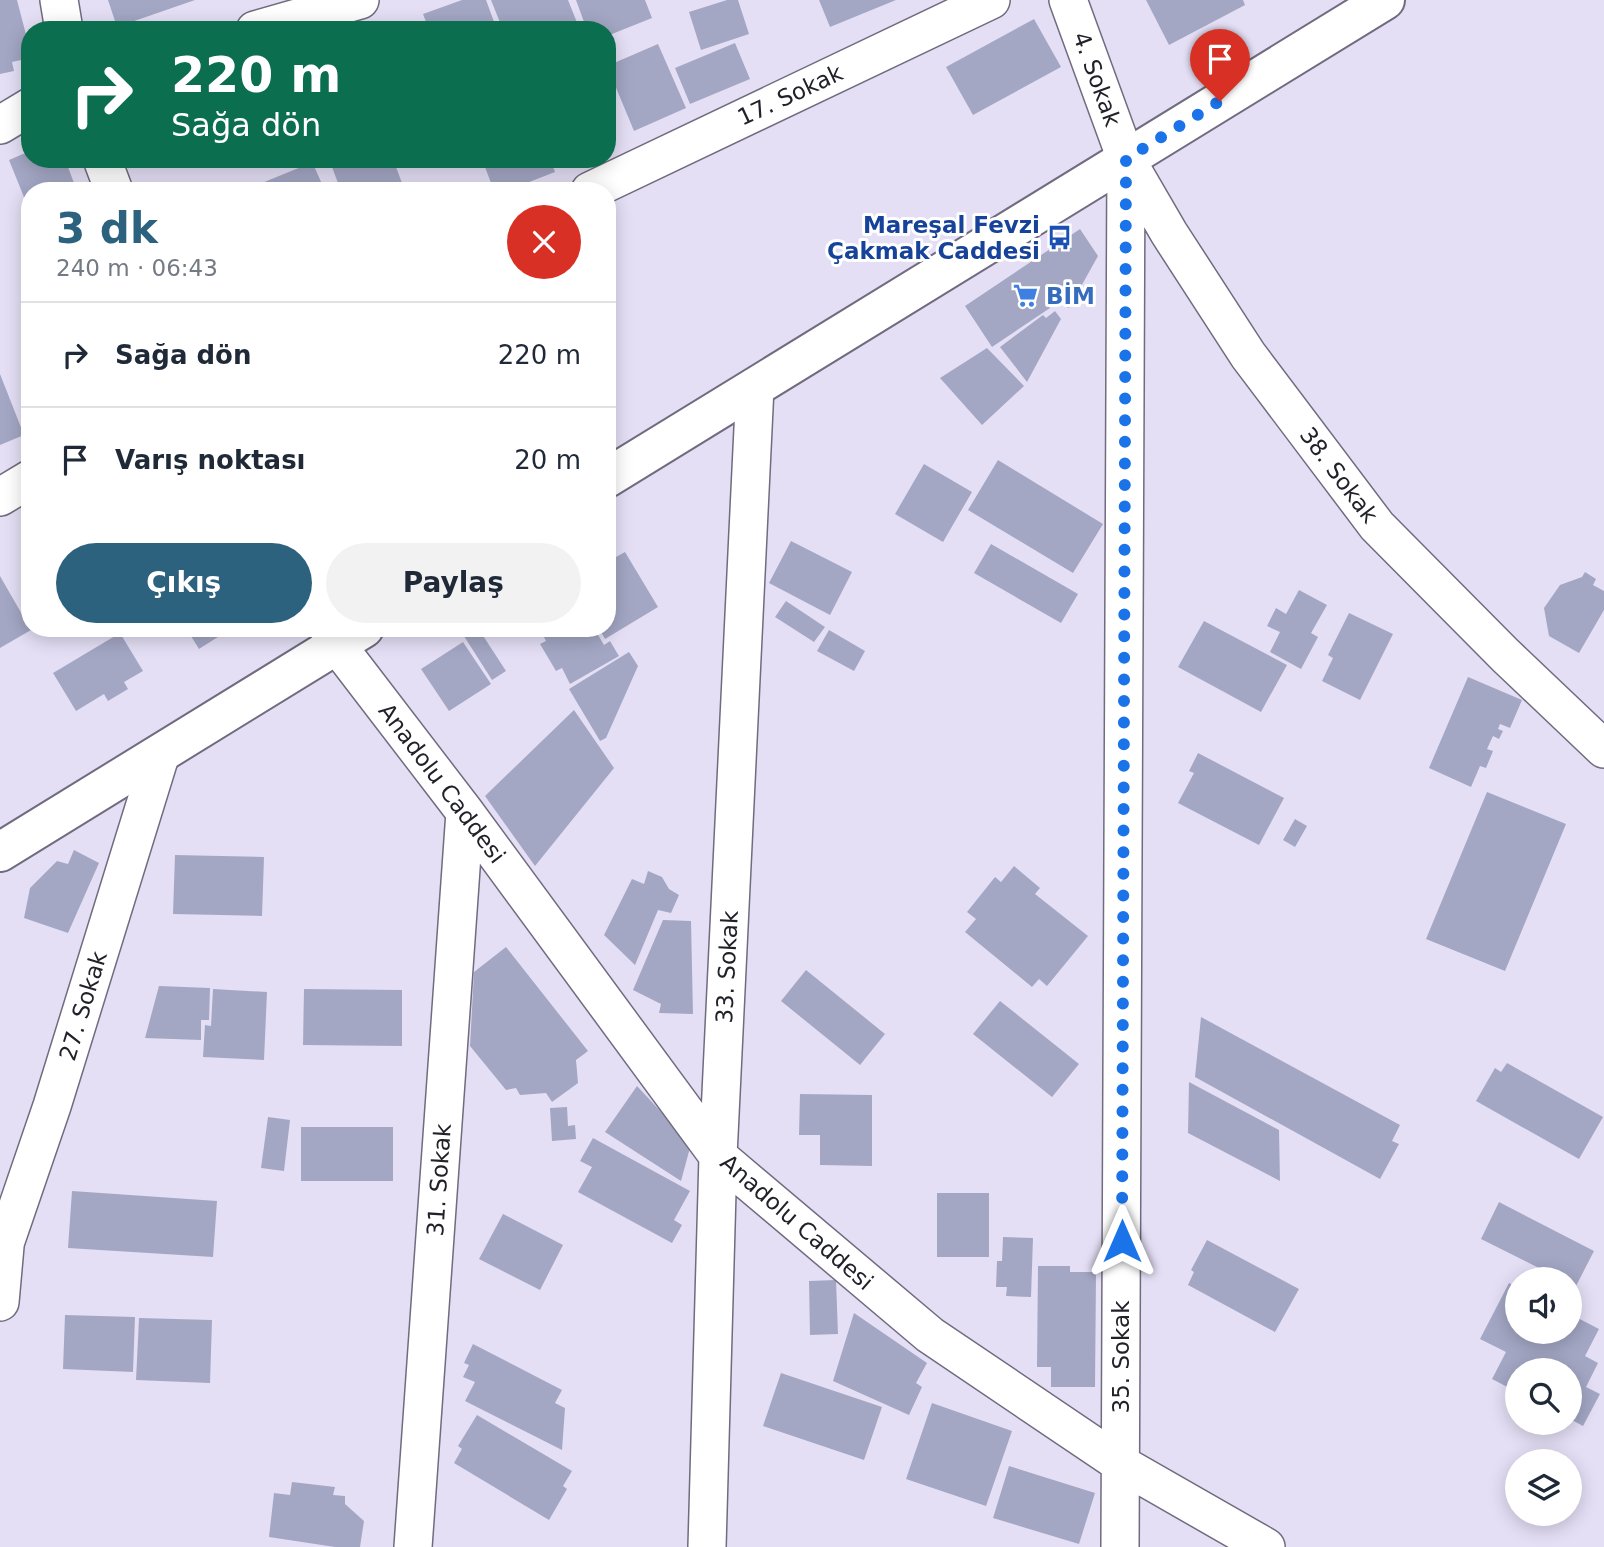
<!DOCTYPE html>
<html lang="tr">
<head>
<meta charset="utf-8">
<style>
  :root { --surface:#fff; --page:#f2f2f3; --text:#1f2937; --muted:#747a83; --line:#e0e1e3; --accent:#2d627e }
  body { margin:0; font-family:"DejaVu Sans",sans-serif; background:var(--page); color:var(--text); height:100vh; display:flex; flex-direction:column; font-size:26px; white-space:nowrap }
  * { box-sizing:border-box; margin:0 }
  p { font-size:23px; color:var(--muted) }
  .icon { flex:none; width:38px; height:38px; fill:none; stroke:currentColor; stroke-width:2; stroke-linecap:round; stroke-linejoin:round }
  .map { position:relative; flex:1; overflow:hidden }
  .side { position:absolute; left:21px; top:182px; width:595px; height:455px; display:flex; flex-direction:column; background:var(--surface); border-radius:28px; box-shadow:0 4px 18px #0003 }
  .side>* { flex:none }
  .top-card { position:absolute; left:21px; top:21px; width:595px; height:147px; border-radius:28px; box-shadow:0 4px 18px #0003; background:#0b6e4f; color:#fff; overflow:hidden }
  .buttons { position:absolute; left:1505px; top:1267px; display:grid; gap:14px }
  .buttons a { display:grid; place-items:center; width:77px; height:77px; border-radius:50%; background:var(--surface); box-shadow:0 4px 18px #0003; font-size:35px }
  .pin { position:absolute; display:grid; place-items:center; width:60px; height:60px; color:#fff; margin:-72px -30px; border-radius:50% 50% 50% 0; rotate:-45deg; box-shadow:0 0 7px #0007 }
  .pin .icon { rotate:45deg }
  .me { position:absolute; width:77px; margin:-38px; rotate:0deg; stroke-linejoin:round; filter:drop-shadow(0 0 5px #0008) }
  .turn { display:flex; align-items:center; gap:24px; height:147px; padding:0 35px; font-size:32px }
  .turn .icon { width:91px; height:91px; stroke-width:2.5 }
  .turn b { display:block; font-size:49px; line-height:60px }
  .round { display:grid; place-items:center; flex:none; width:74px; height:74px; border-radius:37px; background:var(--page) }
  .head { display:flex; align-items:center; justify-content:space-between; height:119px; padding:0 35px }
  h1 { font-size:42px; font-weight:700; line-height:52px; color:var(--accent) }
  .primary-button { display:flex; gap:14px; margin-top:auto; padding:14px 35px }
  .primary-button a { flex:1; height:80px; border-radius:42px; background:var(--accent); color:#fff; font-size:28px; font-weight:700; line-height:80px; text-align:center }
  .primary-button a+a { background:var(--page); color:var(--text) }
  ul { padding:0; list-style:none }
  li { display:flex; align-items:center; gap:21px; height:105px; padding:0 35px; border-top:2px solid var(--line) }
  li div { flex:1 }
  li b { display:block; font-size:26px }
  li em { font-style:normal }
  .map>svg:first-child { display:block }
  .building { fill:#a4a7c4 }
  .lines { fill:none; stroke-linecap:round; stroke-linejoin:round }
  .street-casing { stroke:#706b7e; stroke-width:40 }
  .secondary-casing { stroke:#706b7e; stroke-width:42 }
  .street { stroke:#fff; stroke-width:37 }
  .secondary { stroke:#fff; stroke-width:38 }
  .route { stroke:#1a73e8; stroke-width:12; stroke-dasharray:0 21.6 }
  .labels { text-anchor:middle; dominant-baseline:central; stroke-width:6; stroke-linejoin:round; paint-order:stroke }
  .street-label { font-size:23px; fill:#222028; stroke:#fff }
  .transit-label { font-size:23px; font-weight:bold; fill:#164399; stroke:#fff; text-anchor:end }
  .shop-label { font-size:23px; font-weight:bold; fill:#366cbe; stroke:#fff; text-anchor:start }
</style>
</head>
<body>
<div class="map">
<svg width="1604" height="1547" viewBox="0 0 1604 1547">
  <rect width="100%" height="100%" fill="#e4dff5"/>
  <path class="building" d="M0,0H17L30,50V58L12,62L14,71L0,74Z
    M108,0H195L117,27Z
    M462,0H486L497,30H429L423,14Z
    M491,0H568L580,30H503Z
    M576,0H645L652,18L607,36V30H587Z
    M727,0H738L749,34L701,50L689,12Z
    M819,0H896L830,27Z
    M1146,0H1243L1245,5L1169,45Z
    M1034,19L1061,67L973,115L946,67Z
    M735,43L750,79L690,104L675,68Z
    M658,44L686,108L634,131L607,66Z
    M30,151V159H65L77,191H30V212L9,160Z
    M303,159H311L325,191H259L257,185L301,167L299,161Z
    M329,159H393L405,191H341Z
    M482,159H550L555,172L506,191H494Z
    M1080,229L1098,256L1069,308L1053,299L1046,302L1050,308L992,347L965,306Z
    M1055,311L1061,319L1027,382L1000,347L1043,315L1046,318Z
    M987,348L1024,386L982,425L940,378Z
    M0,374L24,435L0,445Z
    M998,460L1103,524L1073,573L968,510Z
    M924,464L972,492L943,542L895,514Z
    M791,541L852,572L830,615L769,583Z
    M991,544L1078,594L1061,623L974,573Z
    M625,552L658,607L605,639L599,628H607V562Z
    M1585,572L1596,579L1593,585L1604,591V610L1579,653L1549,636L1544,608L1560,585L1582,577Z
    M0,576L31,630L0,648Z
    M1299,590L1327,605L1311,633L1318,637L1301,669L1270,652L1280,632L1267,626L1276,608L1286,614Z
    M786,601L825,627L814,642L775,617Z
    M1349,613L1393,634L1360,700L1322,681L1333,658L1328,655Z
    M1204,621L1287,665L1261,712L1178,667Z
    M186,628H232L199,649Z
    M469,628H478L506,671L492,680L462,633Z
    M539,628H594L604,645L610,641L619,656L570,684L562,668L556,671L540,644L546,641Z
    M829,630L865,651L854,671L817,651Z
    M120,633L143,671L124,682L128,689L108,701L104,694L76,711L53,673Z
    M463,642L491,684L449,711L421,669Z
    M629,652L638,666L606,738L600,741L569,689Z
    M1468,677L1522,700L1510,728L1500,724L1498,729L1503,731L1499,739L1493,736L1487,749L1493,751L1486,768L1480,766L1471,787L1429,768Z
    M574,710L614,768L535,866L485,796Z
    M1198,753L1284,798L1259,845L1178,803L1194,773L1189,771Z
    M1487,792L1566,824L1505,971L1426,939Z
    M1295,819L1307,826L1295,847L1283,840Z
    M74,850L99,863L68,933L24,918L30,888L57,861L68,864Z
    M175,855L264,857L262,916L173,914Z
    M1014,866L1040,888L1035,894L1088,936L1047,986L1039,979L1032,987L965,932L976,919L967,912L995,877L1001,882Z
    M648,871L662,877L669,889L679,895L671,913L658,910L635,965L604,935L632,879L644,884Z
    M663,920L691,921L693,1014L659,1013L661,1004L633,990Z
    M506,947L588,1051L576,1060L578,1083L552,1102L546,1093L520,1095L516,1088L506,1090L470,1046L474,972Z
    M806,970L885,1034L860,1065L781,1001Z
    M159,986L210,988L209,1020H201V1040L145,1038Z
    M213,989L267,992L264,1060L203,1057L205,1025L211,1026Z
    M304,989L402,990V1046L303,1045Z
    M1000,1001L1079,1064L1052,1097L973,1034Z
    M1201,1017L1400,1125L1392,1141L1399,1144L1380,1179L1195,1077Z
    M1507,1063L1603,1117L1579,1159L1476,1101L1495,1068L1501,1072Z
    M1189,1082L1279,1130L1280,1181L1188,1133Z
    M637,1086L691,1144L681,1181L605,1132Z
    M800,1094L872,1095V1166L820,1165V1135H799Z
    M567,1107L568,1126L575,1125L576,1139L552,1141L550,1108Z
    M268,1117L290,1120L284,1171L261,1168Z
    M301,1127H393V1181H301Z
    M593,1138L690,1191L674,1220L682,1225L672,1243L578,1192L592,1167L580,1161Z
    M72,1191L217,1201L213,1257L68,1248Z
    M937,1193H989V1257H937Z
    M1499,1202L1594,1251L1576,1286L1570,1283V1279H1561L1481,1239Z
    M503,1214L563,1245L540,1290L479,1259Z
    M1003,1237L1033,1238L1031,1297L1006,1296L1007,1287H996L997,1261H1002Z
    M1207,1240L1299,1289L1275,1332L1188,1285L1194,1272L1191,1270Z
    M1038,1266H1070V1272H1096L1095,1387H1051V1367H1037Z
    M836,1280L838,1334L810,1335L809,1281Z
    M1509,1283L1517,1287V1332H1570V1314L1599,1329L1585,1356L1598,1363L1586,1387L1600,1394L1583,1426L1570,1419V1370H1517V1392L1492,1379L1506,1352L1480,1339Z
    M854,1313L927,1363L916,1383L922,1387L909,1415L833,1381Z
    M65,1315L135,1317L133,1372L63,1369Z
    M139,1318L212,1320L210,1383L136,1380Z
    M473,1344L562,1390L555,1403L565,1408L562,1450L465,1401L475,1382L463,1377L469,1365L464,1363Z
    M781,1373L882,1407L864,1460L763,1426Z
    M932,1403L1012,1431L986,1506L906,1479Z
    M477,1415L572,1471L563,1486L567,1489L549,1520L454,1463L462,1449L458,1446Z
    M1009,1466L1095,1493L1079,1544L993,1518Z
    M292,1482L335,1487L333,1495L345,1496V1504L364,1521L360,1547H335L269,1537L274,1493L290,1495Z"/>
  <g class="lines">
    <defs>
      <path id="street" d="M59,0L64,30
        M1068,0L1126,159L1169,233L1248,355L1377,526L1505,655L1604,749
        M255,30L360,0
        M0,125L30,107
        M102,159L114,191
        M590,191L991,0
        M0,497L30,479
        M328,628L337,645L465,812L718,1156L930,1335L1121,1464L1266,1547
        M0,1258L52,1106L161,753
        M0,1302L6,1235
        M413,1547L465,812
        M707,1547L718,1156L755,387
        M1120,1547L1126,159"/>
      <path id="secondary" d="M607,478L1385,0
        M0,852L364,628"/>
    </defs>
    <use href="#street" class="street-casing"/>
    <use href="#secondary" class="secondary-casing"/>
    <use href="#street" class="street"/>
    <use href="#secondary" class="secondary"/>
  </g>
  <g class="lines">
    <path class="route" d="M1122,1241L1126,159L1220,101"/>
  </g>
  <defs>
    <symbol id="bus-bare" viewBox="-9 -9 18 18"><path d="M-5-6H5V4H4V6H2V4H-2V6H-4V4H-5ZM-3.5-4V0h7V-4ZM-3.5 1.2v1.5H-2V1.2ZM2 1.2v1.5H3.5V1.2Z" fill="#1a4fb4" stroke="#fff" stroke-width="2.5" paint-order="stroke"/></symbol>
    <symbol id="supermarket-bare" viewBox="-9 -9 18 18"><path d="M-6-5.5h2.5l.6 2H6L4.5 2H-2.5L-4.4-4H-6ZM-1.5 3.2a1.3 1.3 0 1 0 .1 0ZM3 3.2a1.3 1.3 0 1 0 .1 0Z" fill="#3f7fe0" stroke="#fff" stroke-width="2.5" paint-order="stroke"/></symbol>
  </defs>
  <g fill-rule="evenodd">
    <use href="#bus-bare" x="1042" y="220" width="35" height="35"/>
    <use href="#supermarket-bare" x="1008" y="278" width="35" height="35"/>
  </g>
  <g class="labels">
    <g class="street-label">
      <text transform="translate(1097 79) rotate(70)">4. Sokak</text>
      <text transform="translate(790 95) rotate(-25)">17. Sokak</text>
      <text transform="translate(1339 475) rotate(53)">38. Sokak</text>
      <text transform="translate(442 783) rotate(53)">Anadolu Caddesi</text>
      <text transform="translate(727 967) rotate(-87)">33. Sokak</text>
      <text transform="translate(83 1006) rotate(-73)">27. Sokak</text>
      <text transform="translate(439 1180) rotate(-86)">31. Sokak</text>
      <text transform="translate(797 1222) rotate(41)">Anadolu Caddesi</text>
      <text transform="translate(1121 1357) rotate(-90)">35. Sokak</text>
    </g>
    <g class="transit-label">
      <text x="1040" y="225">Mareşal Fevzi<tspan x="1040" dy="26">Çakmak Caddesi</tspan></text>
    </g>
    <g class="shop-label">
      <text x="1046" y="296">BİM</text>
    </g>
  </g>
</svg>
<div class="buttons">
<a><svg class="icon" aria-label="sound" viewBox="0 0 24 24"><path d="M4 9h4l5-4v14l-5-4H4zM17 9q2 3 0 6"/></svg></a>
<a><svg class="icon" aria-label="search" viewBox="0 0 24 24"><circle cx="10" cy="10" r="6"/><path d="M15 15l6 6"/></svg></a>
<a><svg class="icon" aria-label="layers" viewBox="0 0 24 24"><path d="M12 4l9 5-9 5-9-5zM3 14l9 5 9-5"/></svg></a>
</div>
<div class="pin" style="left:1220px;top:101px;background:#d93025"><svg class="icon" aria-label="arrive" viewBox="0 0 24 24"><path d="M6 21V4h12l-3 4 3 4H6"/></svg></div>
<svg class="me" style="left:1122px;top:1241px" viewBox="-20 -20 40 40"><path d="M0-17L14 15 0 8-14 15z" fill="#1a73e8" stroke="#fff" stroke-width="4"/></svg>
<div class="top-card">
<div class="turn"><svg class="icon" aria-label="right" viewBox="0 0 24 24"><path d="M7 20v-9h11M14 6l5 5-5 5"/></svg><div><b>220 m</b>Sağa dön</div></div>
</div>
<section class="side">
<div class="head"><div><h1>3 dk</h1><p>240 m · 06:43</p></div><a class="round" style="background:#d93025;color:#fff"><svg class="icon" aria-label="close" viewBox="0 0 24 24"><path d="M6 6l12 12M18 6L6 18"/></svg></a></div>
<ul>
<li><svg class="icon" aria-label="right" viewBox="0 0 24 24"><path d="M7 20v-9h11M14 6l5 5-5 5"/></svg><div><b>Sağa dön</b></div><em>220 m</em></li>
<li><svg class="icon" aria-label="arrive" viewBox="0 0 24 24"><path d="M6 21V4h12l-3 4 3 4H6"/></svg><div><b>Varış noktası</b></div><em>20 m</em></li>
</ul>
<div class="primary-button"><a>Çıkış</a><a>Paylaş</a></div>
</section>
</div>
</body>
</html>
